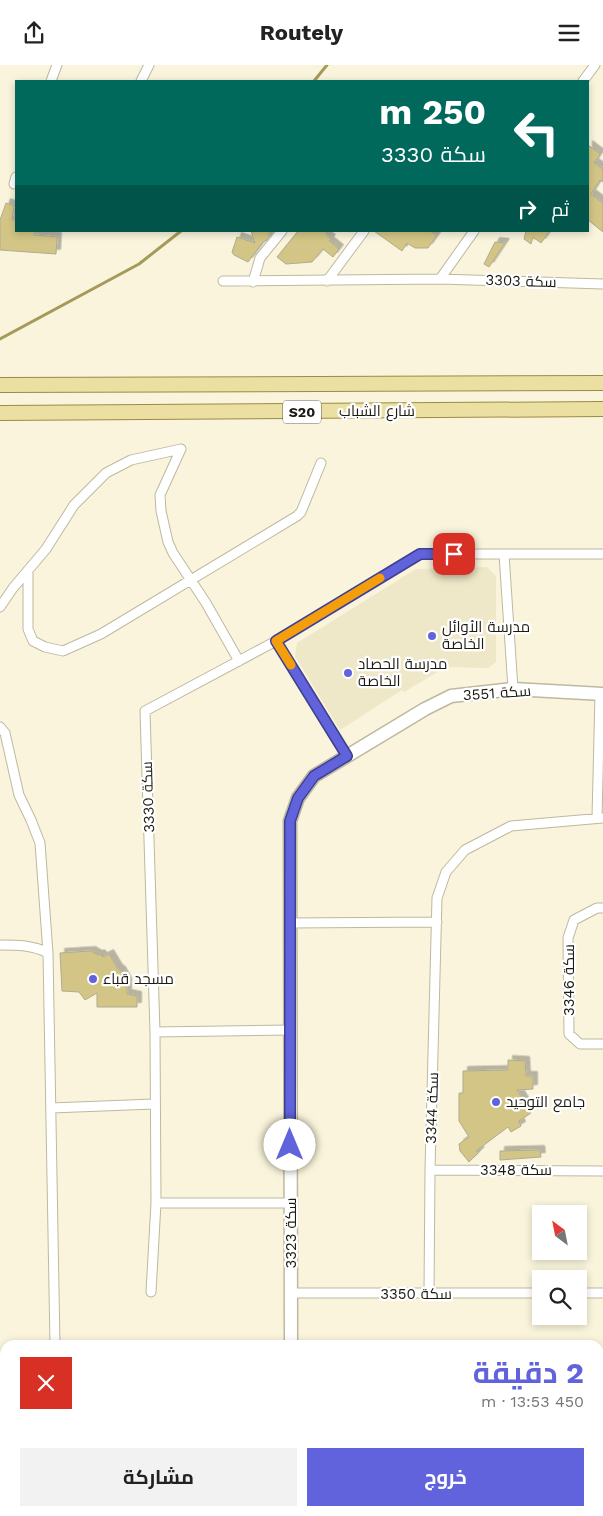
<!DOCTYPE html>
<html lang="ar">
<head>
<meta charset="utf-8">
<style>
  :root { --surface:#fff; --page:#f2f2f2; --text:#222; --muted:#767676; --accent:#6163dc }
  body { margin:0; font-family:"Work Sans",Cairo,sans-serif; background:var(--page); color:var(--text); direction:rtl; height:100vh; display:flex; flex-direction:column; font-size:19px; white-space:nowrap }
  * { box-sizing:border-box; margin:0 }
  p { font-size:16px; color:var(--muted) }
  .icon { flex:none; width:28px; height:28px; fill:none; stroke:currentColor; stroke-width:2; stroke-linecap:round; stroke-linejoin:round }
  .map { position:relative; flex:1; overflow:hidden; direction:ltr }
  .side { position:absolute; left:0px; top:1275px; width:604px; height:176px; display:flex; flex-direction:column; background:var(--surface); border-radius:15px 15px 0 0; box-shadow:0 2px 8px #0003; direction:rtl }
  .side>* { flex:none }
  .top-card { position:absolute; left:15px; top:15px; width:574px; height:152px; border-radius:0px; box-shadow:0 2px 8px #0003; direction:rtl; background:#00695c; color:#fff; overflow:hidden }
  .needle { width:32px; rotate:328deg }
  .fabs { position:absolute; left:532px; top:1140px; display:grid; gap:10px }
  .fabs a { display:grid; place-items:center; width:55px; height:55px; border-radius:0px; background:var(--surface); box-shadow:0 2px 8px #0003; font-size:25px }
  .pin { position:absolute; display:grid; place-items:center; width:42px; height:42px; color:#fff; margin:-21px; border-radius:10px; box-shadow:0 2px 8px #0006 }
  .me { position:absolute; width:55px; margin:-28px; rotate:0deg; stroke-linejoin:round; filter:drop-shadow(0 0 4px #0008) }
  .turn { display:flex; align-items:center; gap:18px; height:105px; padding:0 20px; font-size:22px }
  .turn .icon { width:65px; height:65px; stroke-width:2.5 }
  .turn b { display:block; font-size:35px; line-height:42px }
  .then { display:flex; align-items:center; height:48px; padding:0 20px; background:#0003; gap:10px; font-size:19px }
  .round { display:grid; place-items:center; flex:none; width:52px; height:52px; border-radius:0px; background:var(--page) }
  .headline { display:flex; align-items:center; justify-content:space-between; height:85px; padding:0 20px }
  h1 { font-size:30px; font-weight:700; line-height:38px; color:var(--accent) }
  .primary-button { display:flex; gap:10px; margin-top:auto; padding:10px 20px }
  .primary-button a { flex:1; height:58px; border-radius:0px; background:var(--accent); color:#fff; font-size:20px; font-weight:700; line-height:58px; text-align:center }
  .primary-button a+a { background:var(--page); color:var(--text) }
  header { display:flex; justify-content:space-between; align-items:center; height:65px; padding:0 20px; background:var(--surface); font-size:22px; font-weight:700 }
  .map>svg:first-child { display:block }
  .built { fill:#efe8c8 }
  .lines { fill:none; stroke-linecap:round; stroke-linejoin:round }
  .stream { stroke:#a69a5b; stroke-width:3 }
  .building { fill:#d2c585; stroke:#afab93; filter:url(#shadow) }
  .street-casing { stroke:#bdb9a1; stroke-width:11 }
  .secondary-casing { stroke:#bdb9a1; stroke-width:15 }
  .primary-casing { stroke:#998c47; stroke-width:16 }
  .street { stroke:#fff; stroke-width:9 }
  .secondary { stroke:#fff; stroke-width:12 }
  .primary { stroke:#ebdfa2; stroke-width:14 }
  .route-casing { stroke:#3f408f; stroke-width:12 }
  .route { stroke:#6163dc; stroke-width:9 }
  .slow { stroke:#f59e0b; stroke-width:9 }
  .poi-dot { fill:#6163dc; stroke:#fff; stroke-width:2 }
  .labels { text-anchor:middle; dominant-baseline:central; stroke-width:4.5; stroke-linejoin:round; paint-order:stroke }
  .shield { fill:#fff; stroke:#605f58; stroke-width:1 }
  .shield-label { font-size:14px; font-weight:bold; fill:#1c1a11 }
  .street-label { font-size:15px; fill:#1c1a11; stroke:#fff }
  .poi-label { font-size:15px; fill:#1c1a11; stroke:#fff; text-anchor:start }
</style>
</head>
<body>
<header><svg class="icon" aria-label="menu" viewBox="0 0 24 24"><path d="M4 6h16M4 12h16M4 18h16"/></svg>Routely<svg class="icon" aria-label="share" viewBox="0 0 24 24"><path d="M12 15V3M7 8l5-5 5 5M5 13v7h14v-7"/></svg></header>
<div class="map">
<svg width="603" height="1451" viewBox="0 0 603 1451">
  <defs>
    <filter id="shadow"><feDropShadow dx="4.5" dy="-4.5" stdDeviation="0" flood-color="#0004"/></filter>
  </defs>
  <rect width="100%" height="100%" fill="#f9f4db"/>
  <path class="built" d="M487,502L496,511V597L488,603L446,602L404,627L402,625L340,665L295,591L297,578L416,504Z"/>
  <g class="lines">
    <path class="stream" d="M314,16L327,0
      M0,274L139,199L181,166"/>
  </g>
  <path class="building" d="M588,80L600,89L594,98L603,104V117L600,115L591,129L603,138V167L588,155Z
    M6,138L14,141L12,155H16V166H35L34,170L57,172L56,189L0,185V155Z
    M251,166H269V171L267,175L263,177L248,197L234,190L232,187L237,172L255,178Z
    M298,166H326L327,171L331,174L329,176L339,184L333,192L323,184L312,197L286,199L277,192Z
    M374,166H430L437,170L428,183H415L407,178L402,186Z
    M526,166H550L541,178L533,172L531,179L524,174Z
    M495,177L505,178L489,202L484,199Z
    M91,886L98,890L100,889L103,892L109,889L118,904L121,906L127,917V929L137,931V942H97V928L85,935L79,927L62,926L60,888Z
    M508,995L525,996L526,1011H533V1024L517,1025L531,1048L519,1056L521,1061L511,1067L508,1062L476,1086H480L469,1097L460,1086L459,1079L469,1072L459,1056V1028H463V1006L508,1005Z
    M540,1085L541,1092L500,1095V1086Z"/>
  <g class="lines">
    <defs>
      <path id="street" d="M51,16L57,0
        M141,16L149,0
        M583,16L595,0
        M14,119L16,112
        M440,214L474,166
        M223,216L440,214L603,219
        M327,216L364,166
        M253,217L260,193L282,166
        M504,489L513,624
        M28,505V564L33,576L45,582L63,586L101,569L297,451L301,447L321,398
        M0,542L13,523L46,484L74,440L106,408L131,395L181,384L160,430L161,446L168,477L173,488L206,538L239,596
        M276,576L347,691
        M0,662L5,668L19,730L31,755L40,778L48,888L55,1280
        M597,753L600,629
        M603,843H597L574,855L568,873L569,969L580,979H603
        M289,858L437,857
        M0,880C17,880 33,880 48,888
        M155,967L290,965
        M51,1043L154,1039
        M430,1105L603,1106
        M156,1138H291
        M151,1227L156,1138L155,967L145,646L276,576L420,489H603
        M291,1228H541
        M579,1228H603
        M429,1229L430,1105L437,833L446,807L465,785L511,761L603,753
        M429,1446V1451"/>
      <path id="secondary" d="M291,1280L290,756L298,733L314,711L425,644L451,631L513,624L603,629
        M599,1379H603
        M0,1385H5
        M293,1446V1451"/>
      <path id="primary" d="M0,320L603,318
        M0,348L603,344"/>
    </defs>
    <use href="#street" class="street-casing"/>
    <use href="#secondary" class="secondary-casing"/>
    <use href="#primary" class="primary-casing"/>
    <use href="#street" class="street"/>
    <use href="#secondary" class="secondary"/>
    <use href="#primary" class="primary"/>
  </g>
  <g class="lines">
    <defs>
      <path id="route" d="M290,1080V756L298,733L314,711L347,691L276,576L420,489H454"/>
    </defs>
    <use href="#route" class="route-casing"/>
    <use href="#route" class="route"/>
    <path class="slow" d="M291,600L276,576L380,513"/>
  </g>
  <g class="poi-dot">
    <circle cx="432" cy="571" r="5"/>
    <circle cx="348" cy="608" r="5"/>
    <circle cx="93" cy="914" r="5"/>
    <circle cx="496" cy="1037" r="5"/>
  </g>
  <g class="labels">
    <rect class="shield" x="283" y="335.5" width="38" height="23" rx="4"/>
    <g class="shield-label">
      <text x="302" y="347">S20</text>
    </g>
    <g class="street-label">
      <text transform="translate(521 216) rotate(2)">سكة 3303</text>
      <text x="377" y="346">شارع الشباب</text>
      <text transform="translate(497 628) rotate(-4)">سكة 3551</text>
      <text transform="translate(148 732) rotate(-92)">سكة 3330</text>
      <text transform="translate(569 915) rotate(-90)">سكة 3346</text>
      <text transform="translate(432 1043) rotate(-88)">سكة 3344</text>
      <text x="516" y="1105">سكة 3348</text>
      <text transform="translate(291 1168) rotate(-90)">سكة 3323</text>
      <text x="416" y="1229">سكة 3350</text>
    </g>
    <g class="poi-label">
      <text x="442" y="562">مدرسة الأوائل<tspan x="442" dy="17">الخاصة</tspan></text>
      <text x="358" y="599">مدرسة الحصاد<tspan x="358" dy="17">الخاصة</tspan></text>
      <text x="103" y="914">مسجد قباء</text>
      <text x="506" y="1037">جامع التوحيد</text>
    </g>
  </g>
</svg>
<div class="fabs">
<a><svg class="needle" viewBox="-14 -14 28 28"><path d="M0-13l5 13h-10z" fill="#e53935"/><path d="M0 13l5-13h-10z" fill="#767676"/></svg></a>
<a><svg class="icon" aria-label="search" viewBox="0 0 24 24"><circle cx="10" cy="10" r="6"/><path d="M15 15l6 6"/></svg></a>
</div>
<div class="pin" style="left:454px;top:489px;background:#d93025"><svg class="icon" aria-label="arrive" viewBox="0 0 24 24"><path d="M6 21V4h12l-3 4 3 4H6"/></svg></div>
<svg class="me" style="left:290px;top:1080px" viewBox="-20 -20 40 40"><circle r="19" fill="#fff"/><path d="M0-13L10 11 0 6-10 11z" fill="#6163dc"/></svg>
<div class="top-card">
<div class="turn"><svg class="icon" aria-label="left" viewBox="0 0 24 24"><path d="M17 20v-9H6M10 6l-5 5 5 5"/></svg><div><b>250 m</b>سكة 3330</div></div>
<div class="then">ثم<svg class="icon" aria-label="right" viewBox="0 0 24 24"><path d="M7 20v-9h11M14 6l5 5-5 5"/></svg></div>
</div>
<section class="side">
<div class="headline"><div><h1>2 دقيقة</h1><p>450 m · 13:53</p></div><a class="round" style="background:#d93025;color:#fff"><svg class="icon" aria-label="close" viewBox="0 0 24 24"><path d="M6 6l12 12M18 6L6 18"/></svg></a></div>
<div class="primary-button"><a>خروج</a><a>مشاركة</a></div>
</section>
</div>
</body>
</html>
